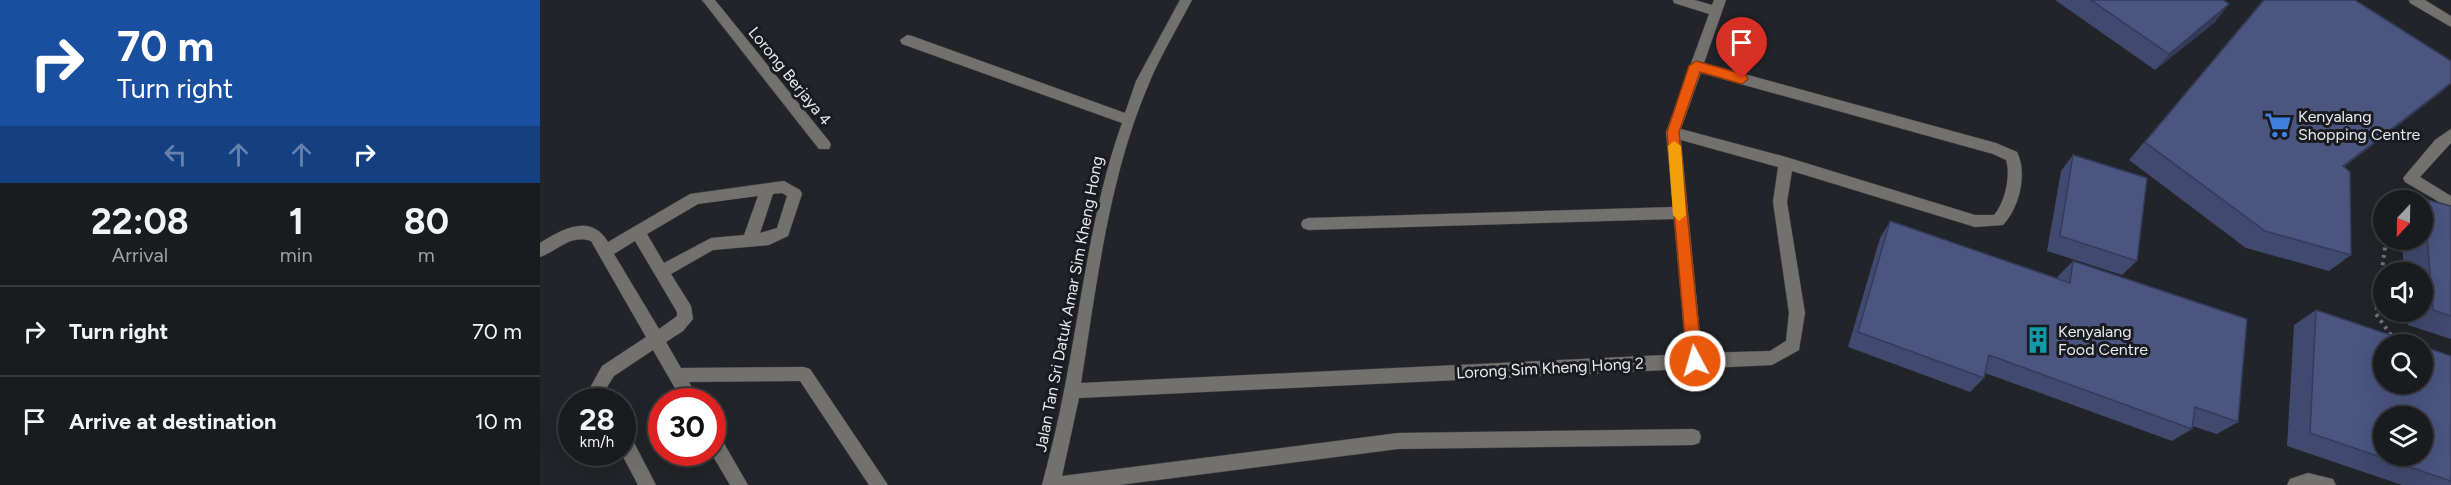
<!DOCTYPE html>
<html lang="en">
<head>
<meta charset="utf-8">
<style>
  :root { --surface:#1a1b1f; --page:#232428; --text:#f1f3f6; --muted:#9fa1a4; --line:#38393d }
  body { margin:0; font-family:Figtree,sans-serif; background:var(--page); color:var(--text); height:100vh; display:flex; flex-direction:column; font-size:22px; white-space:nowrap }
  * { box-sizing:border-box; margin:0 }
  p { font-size:20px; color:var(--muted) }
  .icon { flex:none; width:33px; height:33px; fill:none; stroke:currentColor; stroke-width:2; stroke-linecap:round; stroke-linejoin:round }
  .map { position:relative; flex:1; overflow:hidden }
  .drawer { display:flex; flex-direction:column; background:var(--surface); width:540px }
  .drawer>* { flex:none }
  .top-card { background:#1a4fa0; color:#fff; overflow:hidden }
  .needle { width:39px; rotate:202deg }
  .controls { position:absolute; left:1833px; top:190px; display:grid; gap:12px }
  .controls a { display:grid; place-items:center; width:60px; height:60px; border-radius:50%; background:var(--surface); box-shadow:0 6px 24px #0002,0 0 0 2px var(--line); font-size:30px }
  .speed { position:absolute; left:18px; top:388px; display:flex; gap:12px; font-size:30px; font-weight:700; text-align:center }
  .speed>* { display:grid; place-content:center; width:78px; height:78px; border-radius:50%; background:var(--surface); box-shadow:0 6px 24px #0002,0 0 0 2px var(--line); line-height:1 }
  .speed small { font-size:15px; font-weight:400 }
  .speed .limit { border:9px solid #d22; background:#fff; color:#111 }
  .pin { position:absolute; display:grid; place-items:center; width:51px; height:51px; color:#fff; margin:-62px -26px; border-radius:50% 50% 50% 0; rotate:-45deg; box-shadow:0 0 6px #0007 }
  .pin .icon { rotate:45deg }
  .me { position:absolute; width:66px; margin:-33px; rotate:354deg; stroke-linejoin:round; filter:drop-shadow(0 0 4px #0008) }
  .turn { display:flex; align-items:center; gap:21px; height:126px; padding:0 18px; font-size:27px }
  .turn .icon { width:78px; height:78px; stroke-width:2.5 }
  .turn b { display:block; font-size:42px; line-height:51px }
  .lanes { display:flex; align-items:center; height:57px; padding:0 18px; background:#0003; justify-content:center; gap:30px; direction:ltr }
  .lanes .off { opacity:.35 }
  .eta { display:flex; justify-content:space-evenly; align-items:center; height:102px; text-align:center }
  .eta b { font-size:36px; font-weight:700; line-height:42px }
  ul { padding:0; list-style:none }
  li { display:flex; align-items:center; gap:18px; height:90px; padding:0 18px; border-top:2px solid var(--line) }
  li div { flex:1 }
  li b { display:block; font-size:22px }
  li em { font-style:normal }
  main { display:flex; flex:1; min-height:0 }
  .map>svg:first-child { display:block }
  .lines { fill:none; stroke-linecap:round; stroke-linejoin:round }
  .minor-casing { stroke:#3e4045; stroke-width:1 }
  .path { stroke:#737479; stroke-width:4; stroke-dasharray:3 4.5; stroke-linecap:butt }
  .minor { fill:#73716e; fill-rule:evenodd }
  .wall { fill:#40496e }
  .shaded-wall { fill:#343c5a }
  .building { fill:#4a5580; stroke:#343c5a; stroke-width:1.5; fill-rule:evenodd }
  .route { fill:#ea580c; stroke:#983908; stroke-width:1.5 }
  .slow { fill:#f59e0b }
  .labels { text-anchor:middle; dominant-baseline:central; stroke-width:6; stroke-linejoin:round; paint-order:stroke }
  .street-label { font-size:16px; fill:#e9eaee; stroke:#191b20 }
  .poi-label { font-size:16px; fill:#e9eaee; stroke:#191b20; text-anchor:start }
</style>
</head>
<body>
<main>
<section class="drawer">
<div class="top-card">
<div class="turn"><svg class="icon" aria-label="right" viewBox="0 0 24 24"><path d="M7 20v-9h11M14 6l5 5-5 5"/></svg><div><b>70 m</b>Turn right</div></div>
<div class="lanes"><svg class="icon off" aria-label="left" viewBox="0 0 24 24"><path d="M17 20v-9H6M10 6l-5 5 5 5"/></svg><svg class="icon off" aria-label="ahead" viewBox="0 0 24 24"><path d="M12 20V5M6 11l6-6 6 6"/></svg><svg class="icon off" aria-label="ahead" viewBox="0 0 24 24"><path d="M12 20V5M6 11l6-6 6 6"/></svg><svg class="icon" aria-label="right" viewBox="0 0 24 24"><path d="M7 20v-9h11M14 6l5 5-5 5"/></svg></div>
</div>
<div class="eta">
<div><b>22:08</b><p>Arrival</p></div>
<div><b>1</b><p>min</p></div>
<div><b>80</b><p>m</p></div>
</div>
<ul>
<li><svg class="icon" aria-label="right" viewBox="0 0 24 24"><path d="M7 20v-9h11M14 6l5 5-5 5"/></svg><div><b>Turn right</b></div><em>70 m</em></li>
<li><svg class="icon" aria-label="arrive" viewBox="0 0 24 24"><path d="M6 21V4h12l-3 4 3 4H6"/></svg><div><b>Arrive at destination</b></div><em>10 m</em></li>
</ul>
</section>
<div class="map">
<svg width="1911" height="485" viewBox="0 0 1911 485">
  <rect width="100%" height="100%" fill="#222429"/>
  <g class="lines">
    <defs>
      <path id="minor" d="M162,0H175L289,141L291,145L289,149H279Z
        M640,0H652C638,27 622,53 610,81C569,175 557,282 541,383L1146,354L1134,219L768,230L763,228L761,224L763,220L768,218L1133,207L1126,132L1169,14L1134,3L1133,0H1155L1172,5L1174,0H1186L1164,63L1456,143L1477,152C1488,174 1479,208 1463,225L1435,227L1252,171L1247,202L1265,313L1259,350L1232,365L539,398L522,476L858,433L1153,429L1159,431L1161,437L1159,443L1153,445L858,449L579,485H502C510,454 518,423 524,391C542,301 551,210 582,123L362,44L360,40L367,35L372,36L585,113L596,81ZM1161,73L1453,154L1466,160C1471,175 1465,203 1454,215H1435L1246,157L1141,129ZM1141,140L1238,167L1233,202L1249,313L1246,341L1230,351L1162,353Z
        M1869,0H1885L1911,16V27L1870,3Z
        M1911,129V143L1880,177L1911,196V209L1865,182L1863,178L1895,140Z
        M244,181L260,190L262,194L248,236L229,245L173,250L131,274L151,306L153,319L143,331L126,342L141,368L264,367L270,369L348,485H329L260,381L149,382L160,402H143L113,350L74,376L67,387L73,402H57L51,386L62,366L106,337L51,241C30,234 18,251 0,257V243C22,229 51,213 68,242L150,194ZM242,193L247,196L237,228L220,233L233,194ZM218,196L204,235L171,238L124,263L107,234L158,204ZM95,241L137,312V316L119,329L74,254Z
        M82,429L88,431L116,485H98L81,453Z
        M172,431L178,433L208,485H190L171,453Z
        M1768,473L1793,479L1796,485H1747L1750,479Z"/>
    </defs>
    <use href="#minor" class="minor-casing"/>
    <path class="path" d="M1846,240L1836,314L1853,338"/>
    <use href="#minor" class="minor"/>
  </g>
  <path class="wall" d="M1515,0H1683L1675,22L1615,70Z
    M1723,0H1815L1904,90L1804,167L1811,255L1789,271L1706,248L1589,160Z
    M1533,155L1597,261L1582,275L1507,251L1521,171Z
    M1884,199L1911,206V339L1868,325L1867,312H1882V273H1864L1862,240H1882V201H1881Z
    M1350,221L1518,279V276L1533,261L1698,422L1677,434L1652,426V429L1632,441L1445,373L1444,378L1430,392L1308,347L1340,238Z
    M1776,310L1911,356V485H1862L1747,446L1754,325Z"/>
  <path class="shaded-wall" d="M1689,4L1675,22L1615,70L1629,54Z
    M1911,83L1904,90L1782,183L1803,166Z"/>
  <path class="building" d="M1551,0H1683L1689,4L1629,54Z
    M1724,0H1815L1911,61V83L1803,166L1810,172L1811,255L1725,231L1605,142Z
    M1533,155L1607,178L1597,261L1520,236Z
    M1884,199L1911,206V316L1893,310Z
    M1350,221L1530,283L1533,261L1707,319L1698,422L1655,407L1652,429L1449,355L1444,378L1318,332Z
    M1776,310L1880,345H1844V384H1882V346L1911,356V481L1770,433ZM1844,417H1882V456H1844Z"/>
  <path class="route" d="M1156,61L1206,75L1208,79L1202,84L1160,72L1139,132L1162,361L1160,366L1155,368L1150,366L1147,361L1127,132L1149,66Z"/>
  <path class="slow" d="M1134,141L1141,146L1146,215L1139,221L1133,215L1128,146Z"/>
  <defs>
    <symbol id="supermarket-bare" viewBox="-9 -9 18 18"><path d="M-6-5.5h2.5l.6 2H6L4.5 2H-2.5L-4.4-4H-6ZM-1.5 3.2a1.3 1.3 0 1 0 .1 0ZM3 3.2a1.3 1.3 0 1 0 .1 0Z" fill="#3f7fe0" stroke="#191b20" stroke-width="2.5" paint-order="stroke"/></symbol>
    <symbol id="building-bare" viewBox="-9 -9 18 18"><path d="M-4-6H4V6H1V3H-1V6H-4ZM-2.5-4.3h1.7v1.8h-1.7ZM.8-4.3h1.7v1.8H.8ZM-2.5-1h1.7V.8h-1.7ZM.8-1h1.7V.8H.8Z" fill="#0f9aa8" stroke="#191b20" stroke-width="2.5" paint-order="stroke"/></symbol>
  </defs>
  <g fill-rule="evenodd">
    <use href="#supermarket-bare" x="1719" y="106" width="38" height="38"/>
    <use href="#building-bare" x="1479" y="321" width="38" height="38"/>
  </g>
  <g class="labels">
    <g class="street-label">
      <text transform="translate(250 76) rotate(51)">Lorong Berjaya 4</text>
      <text transform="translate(529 304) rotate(-79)">Jalan Tan Sri Datuk Amar Sim Kheng Hong</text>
      <text transform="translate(1010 368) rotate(-3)">Lorong Sim Kheng Hong 2</text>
    </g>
    <g class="poi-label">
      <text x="1758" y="116">Kenyalang<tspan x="1758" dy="18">Shopping Centre</tspan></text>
      <text x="1518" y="331">Kenyalang<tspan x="1518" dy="18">Food Centre</tspan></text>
    </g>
  </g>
</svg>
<div class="controls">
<a><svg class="needle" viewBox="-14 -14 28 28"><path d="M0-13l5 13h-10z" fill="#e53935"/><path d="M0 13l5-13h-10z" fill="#9fa1a4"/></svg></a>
<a><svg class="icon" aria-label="sound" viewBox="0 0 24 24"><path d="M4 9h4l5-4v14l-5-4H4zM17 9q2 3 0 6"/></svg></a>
<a><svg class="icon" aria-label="search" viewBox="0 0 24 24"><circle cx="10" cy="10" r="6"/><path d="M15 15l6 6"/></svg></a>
<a><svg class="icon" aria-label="layers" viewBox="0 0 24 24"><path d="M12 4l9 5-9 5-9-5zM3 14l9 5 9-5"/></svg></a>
</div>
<div class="speed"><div>28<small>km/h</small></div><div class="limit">30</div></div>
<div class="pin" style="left:1202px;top:79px;background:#d93025"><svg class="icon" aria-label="arrive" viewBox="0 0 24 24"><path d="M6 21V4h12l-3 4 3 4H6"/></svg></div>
<svg class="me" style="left:1155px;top:361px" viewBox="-20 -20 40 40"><circle r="17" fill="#ea580c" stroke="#fff" stroke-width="3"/><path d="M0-11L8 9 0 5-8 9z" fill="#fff"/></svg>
</div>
</main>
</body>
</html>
